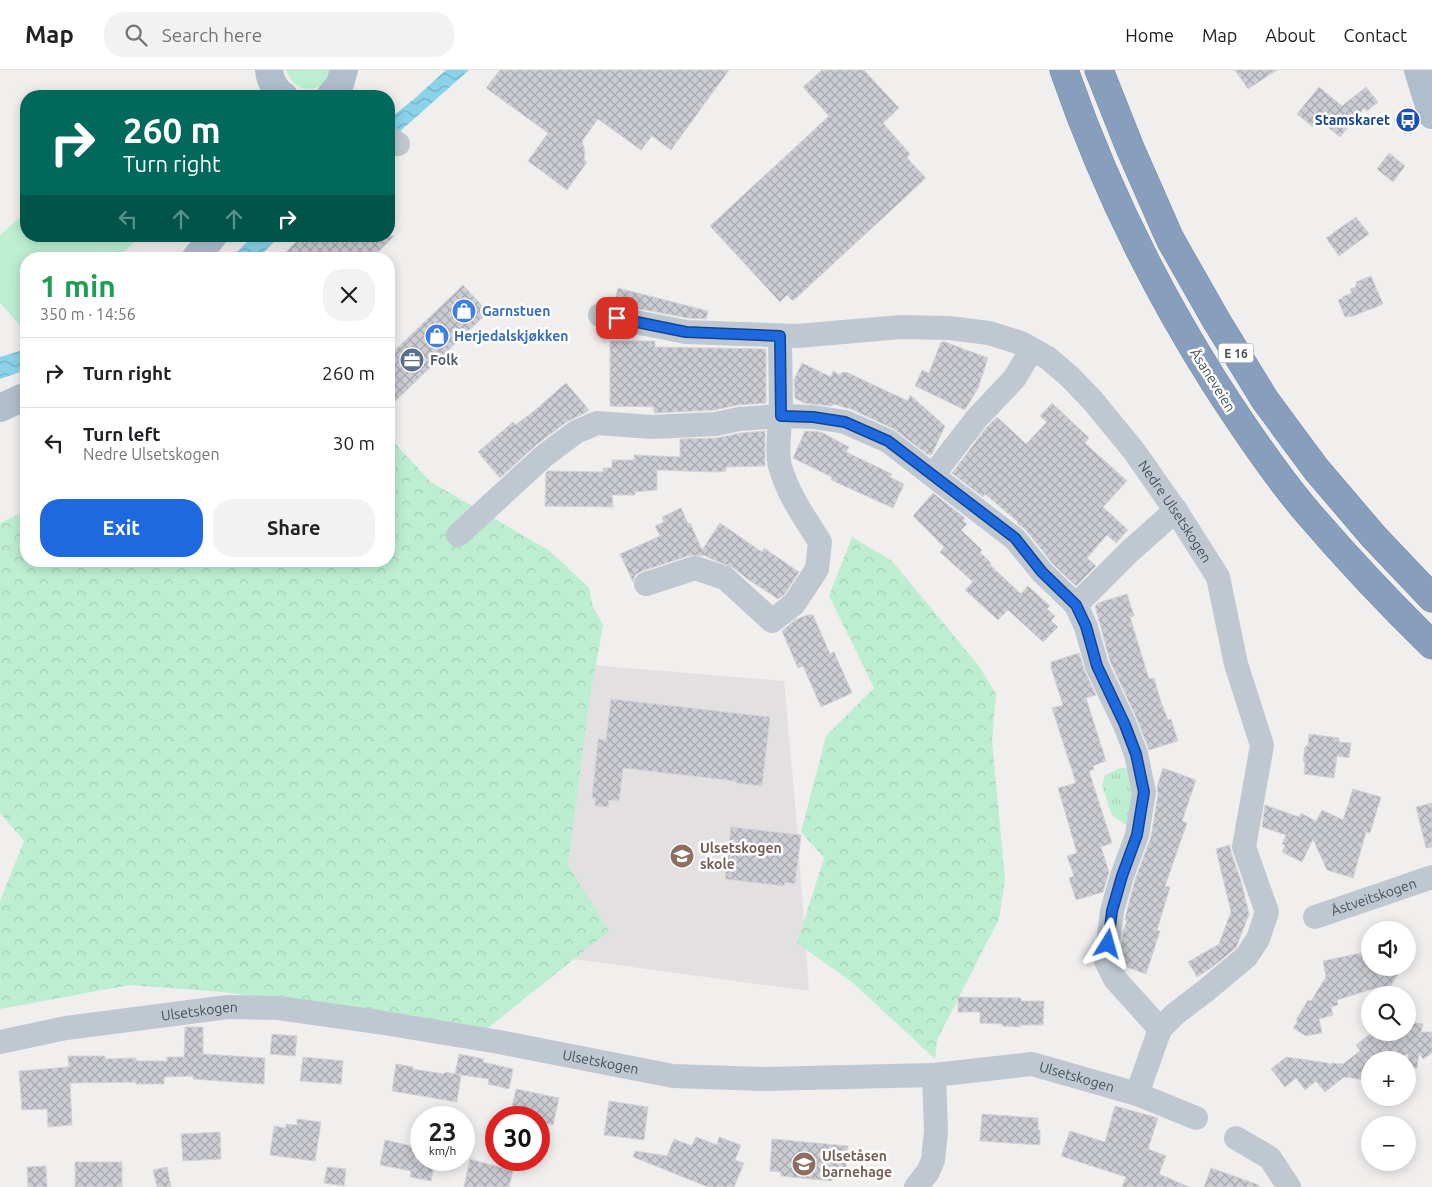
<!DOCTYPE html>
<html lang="en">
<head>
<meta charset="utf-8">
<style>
  :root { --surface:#fff; --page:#f2f2f2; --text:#202124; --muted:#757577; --line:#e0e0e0; --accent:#1d69dd }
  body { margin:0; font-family:Ubuntu,sans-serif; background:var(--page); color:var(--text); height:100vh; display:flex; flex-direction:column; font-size:19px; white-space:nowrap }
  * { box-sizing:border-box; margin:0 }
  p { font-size:16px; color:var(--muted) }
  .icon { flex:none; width:28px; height:28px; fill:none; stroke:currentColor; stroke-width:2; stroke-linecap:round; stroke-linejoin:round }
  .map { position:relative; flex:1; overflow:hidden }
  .panel { position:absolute; left:20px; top:182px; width:375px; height:315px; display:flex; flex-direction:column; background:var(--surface); border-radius:20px; box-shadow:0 2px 12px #0003 }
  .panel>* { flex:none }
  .guide { position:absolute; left:20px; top:20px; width:375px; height:152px; border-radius:20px; box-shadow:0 2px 12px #0003; background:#00695c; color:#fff; overflow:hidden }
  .fabs { position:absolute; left:1361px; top:851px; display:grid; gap:10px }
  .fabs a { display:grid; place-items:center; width:55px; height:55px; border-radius:50%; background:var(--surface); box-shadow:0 2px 12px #0003; font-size:25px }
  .speed { position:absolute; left:410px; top:1036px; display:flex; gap:10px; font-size:25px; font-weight:700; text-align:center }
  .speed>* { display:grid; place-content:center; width:65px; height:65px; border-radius:50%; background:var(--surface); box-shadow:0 2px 12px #0003; line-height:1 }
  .speed small { font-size:12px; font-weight:400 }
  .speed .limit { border:8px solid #d22; background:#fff; color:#111 }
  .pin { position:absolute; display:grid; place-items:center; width:42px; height:42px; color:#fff; margin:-21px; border-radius:10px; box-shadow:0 2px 8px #0006 }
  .me { position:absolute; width:55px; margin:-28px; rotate:8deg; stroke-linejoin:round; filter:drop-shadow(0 0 4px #0008) }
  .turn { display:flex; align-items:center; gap:18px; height:105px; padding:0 20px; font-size:22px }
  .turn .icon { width:65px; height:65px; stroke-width:2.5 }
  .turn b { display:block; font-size:35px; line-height:42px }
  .lanes { display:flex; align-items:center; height:48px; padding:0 20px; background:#0003; justify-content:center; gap:25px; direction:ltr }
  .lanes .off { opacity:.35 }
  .round { display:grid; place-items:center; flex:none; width:52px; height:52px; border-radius:20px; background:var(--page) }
  .overview { display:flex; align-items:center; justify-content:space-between; height:85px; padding:0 20px }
  h1 { font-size:30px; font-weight:600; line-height:38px; color:#1e9e55 }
  .action { display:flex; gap:10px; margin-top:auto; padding:10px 20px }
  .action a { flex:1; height:58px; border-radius:20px; background:var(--accent); color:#fff; font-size:20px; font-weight:600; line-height:58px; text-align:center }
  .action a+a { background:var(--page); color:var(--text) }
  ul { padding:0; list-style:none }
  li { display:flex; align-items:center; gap:15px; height:70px; padding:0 20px; border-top:1px solid var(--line) }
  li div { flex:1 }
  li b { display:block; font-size:19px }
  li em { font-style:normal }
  header { display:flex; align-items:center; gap:30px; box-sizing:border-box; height:70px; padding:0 25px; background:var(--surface); border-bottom:1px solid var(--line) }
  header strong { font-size:24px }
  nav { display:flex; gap:28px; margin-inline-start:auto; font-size:18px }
  .search { width:350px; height:45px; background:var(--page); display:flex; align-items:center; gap:12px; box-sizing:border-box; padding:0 18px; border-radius:20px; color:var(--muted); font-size:19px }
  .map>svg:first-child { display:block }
  .education { fill:#e2e0e0 }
  .green { fill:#bdeed2 }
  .forest { fill:url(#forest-crowns) }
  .park { fill:url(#park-tufts) }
  .water { fill:url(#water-waves) }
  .building { fill:url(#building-cross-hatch); stroke:#d2d4da }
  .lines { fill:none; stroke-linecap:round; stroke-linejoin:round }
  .highway-casing { stroke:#728aa8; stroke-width:29 }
  .minor { stroke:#bfc8d0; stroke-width:24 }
  .major { stroke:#afbdcd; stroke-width:28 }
  .highway { stroke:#879fbc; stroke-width:28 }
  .route-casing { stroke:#134490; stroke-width:12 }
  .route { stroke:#1d69dd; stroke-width:9 }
  .labels { text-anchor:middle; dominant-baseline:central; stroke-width:5; stroke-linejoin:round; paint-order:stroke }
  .shield { fill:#fff; stroke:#7e858c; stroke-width:1 }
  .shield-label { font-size:12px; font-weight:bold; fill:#47515b }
  .transit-label { font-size:14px; font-weight:bold; fill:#164399; stroke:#fff; text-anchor:end }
  .shop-label { font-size:14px; font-weight:bold; fill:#366cbe; stroke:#fff; text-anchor:start }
  .service-label { font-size:14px; font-weight:bold; fill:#4e5e75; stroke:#fff; text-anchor:start }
  .street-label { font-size:14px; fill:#47515b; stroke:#fff }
  .education-label { font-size:14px; font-weight:bold; fill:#785e54; stroke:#fff; text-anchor:start }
</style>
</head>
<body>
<header>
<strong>Map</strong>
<div class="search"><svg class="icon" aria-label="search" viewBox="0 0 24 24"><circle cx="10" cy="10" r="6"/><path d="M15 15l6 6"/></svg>Search here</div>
<nav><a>Home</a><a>Map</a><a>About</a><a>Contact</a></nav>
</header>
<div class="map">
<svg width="1432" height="1117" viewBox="0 0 1432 1117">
  <defs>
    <pattern id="forest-crowns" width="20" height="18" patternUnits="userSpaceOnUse" patternTransform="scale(1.25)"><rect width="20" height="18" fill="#bdeed2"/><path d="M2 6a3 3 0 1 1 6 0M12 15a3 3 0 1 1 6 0" fill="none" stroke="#a4ceb7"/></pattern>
    <pattern id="park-tufts" width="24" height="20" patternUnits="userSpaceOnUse" patternTransform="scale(1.25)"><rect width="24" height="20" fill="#bdeed2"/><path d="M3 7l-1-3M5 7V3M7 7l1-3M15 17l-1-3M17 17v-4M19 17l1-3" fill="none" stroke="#a4ceb7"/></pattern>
    <pattern id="water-waves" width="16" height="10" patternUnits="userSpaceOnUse" patternTransform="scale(1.25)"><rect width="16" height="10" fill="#8bd3ea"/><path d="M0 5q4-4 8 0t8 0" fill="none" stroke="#73aec1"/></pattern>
    <pattern id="building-cross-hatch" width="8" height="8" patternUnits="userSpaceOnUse" patternTransform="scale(1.25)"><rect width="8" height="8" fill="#cbcdd3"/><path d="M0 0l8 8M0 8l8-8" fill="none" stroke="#a7a9ae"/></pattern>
  </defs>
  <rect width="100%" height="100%" fill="#f1eeee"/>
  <path class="education" d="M590,595L784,611L797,755L809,921L551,886Z"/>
  <path class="green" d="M286,0H330C325,26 293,24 286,0Z
    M26,142V166H141L116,189H26V262L0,233V165Z"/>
  <path class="forest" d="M389,367L431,412L550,481L589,518L593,537L603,555L589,632L568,795L609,861L484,961L369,940L222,922L130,915L0,939V831L24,771L0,743V453L26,441V491H389Z
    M852,467L892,491L979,596L996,624L992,671L1005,809L999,849L937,970L935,989L853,913L797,873L824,788L801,762L826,666L874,618L829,526Z"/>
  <path class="park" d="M1120,698H1130L1135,702L1130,758L1112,745L1102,716L1105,705Z"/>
  <path class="water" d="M446,0H469L389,71V49L414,29Z
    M253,166H280L257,189H230Z
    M26,279V300L0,309V287Z"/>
  <path class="building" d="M500,0H729L671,80L652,66L641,80L598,49L582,71L585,82L584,89L587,92L567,120L528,91L548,63L486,18Z
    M822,0H864L899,38L883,53L910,84L907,88L926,108L793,231L787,225L780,232L710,156L829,46L803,17Z
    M1235,0H1277L1248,19Z
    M1319,17L1342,36L1366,17L1378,32L1367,41L1364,38L1340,67L1319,50L1313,57L1297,44Z
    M1389,83L1405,96L1393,112L1377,99Z
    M1356,147L1369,164L1339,186L1326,168Z
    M302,166H394L371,189H279Z
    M1371,206L1383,234L1351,247L1350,246L1345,247L1338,230L1343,228L1342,227L1352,223L1350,219L1356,217L1355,215H1357L1356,212Z
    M463,215L488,242L389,337V286Z
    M618,218L708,241L706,249L688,248L614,234Z
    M610,271H655V277L766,279V333L738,335L714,340L654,343V337L610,336Z
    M941,272H945L988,288L978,318L965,340L915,316L922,300L929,303Z
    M802,293L831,307L833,301L840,305L842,302L846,303V302L908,331L910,325L945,356L932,384L931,385L927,384L894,359L851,339L833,334L832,336L804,333L795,328L794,310Z
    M566,313L589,340L585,343L568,351L536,375L500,408L478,382L513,352L515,355L533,342Z
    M1052,333L1089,368L1085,373L1127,411L1103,437L1128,460L1116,473L1107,465L1087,488L1096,496L1076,516L1052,493L1026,460L1017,453L1018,452L985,424L983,427L952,403L987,357L997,347L1026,374L1047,352L1040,346Z
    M765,361V396L726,397V401L715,402L657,400V420L635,422V425H612L613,437L545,436L546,403L548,401L603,402V398H612V390H634V385L680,387V369L717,368L741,363Z
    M805,361L821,362L849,377L846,382L892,404L890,407L904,414L893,438L831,410L832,407L793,388Z
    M933,423L965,448L963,451L967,454L961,460L982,480L980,482L991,493L990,495L1004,508L1021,524L1028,516L1050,536L1047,539L1055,546L1051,551L1058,557L1043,572L1008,540L998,550L965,520L973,512L940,482L944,477L913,446Z
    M681,438L688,454L690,453L702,480L720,453L762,482L764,478L799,502L784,525L778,529L746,508L734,498L709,488L704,485L702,486L691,485L642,501L635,505L633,512L620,484L660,466L655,456L664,452L662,447Z
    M1127,524L1134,546L1130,547L1149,609L1154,608L1160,629L1168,650L1171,649L1178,671L1149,680L1137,649L1110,591L1095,536L1098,533Z
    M807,545H813L830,584L834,582L852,623L821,637L803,596L798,598L782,561L795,550Z
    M1079,583L1085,602L1096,625L1086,628L1106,691L1093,696L1094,699L1089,701L1112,773L1101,777L1109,802L1103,822L1076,830L1069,808L1074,806L1067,786L1077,783L1058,718L1076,713L1052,638L1063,635L1051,598V592Z
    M611,629L770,647L762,716L736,713V711L623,698L619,731L609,730L608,737L595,736V728H592L598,669L606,670Z
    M1309,664L1339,668V672L1351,673L1349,688L1337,686L1334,708L1304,704L1305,693L1303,691L1305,677L1308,675Z
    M1163,698L1196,710L1182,751L1187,753L1165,816L1170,817L1157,860L1160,861L1146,904L1124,896L1120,889L1123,861L1127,851L1125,850L1126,844L1135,810L1151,767L1158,724L1157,717Z
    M1353,719L1381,727L1370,763L1366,762L1353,808L1327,800L1313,769L1302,792L1282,782L1285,775L1282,774L1286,765L1262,757L1265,735L1299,747L1301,743L1316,751L1322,740L1343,750Z
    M1432,733V777L1426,778L1416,737Z
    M731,757L801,765L795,814L785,812L784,816L725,809Z
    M1230,775L1231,782L1241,811L1249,844L1236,878L1211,898L1197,907L1188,892L1219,874L1231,842L1216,779Z
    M1370,881V898H1402L1385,925H1382L1379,917L1337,930L1338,935L1331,937L1333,945L1319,949L1322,963L1306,966L1293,958L1298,951L1296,950L1308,930L1311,931L1326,907L1323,891Z
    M958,927L1021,928V931H1044L1043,955H1020V957L1002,956V954L980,953V942H958Z
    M1408,952L1423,954L1421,962H1432V983L1423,989L1419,983L1417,998L1408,997V983L1398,990H1370V996H1368L1366,1010L1344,1007L1325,1022L1316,1011L1305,1020L1296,1008L1285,1017L1271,999L1286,987L1328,993L1329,995L1332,993L1343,994L1360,981L1356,975L1373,962H1408Z
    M185,957H203V984L265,988L264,1014L193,1009V1006L164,1007V1014H136V1012L70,1013L72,1055L48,1057L47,1039L22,1040L19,1001L69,997L68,986H105V989L136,988V991H167V987H184Z
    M272,964L297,966L295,986L270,984Z
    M459,984L484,989L483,992L513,999L509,1019L488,1014L489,1009L455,1004Z
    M303,987L343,991L341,1014L300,1011Z
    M396,994L413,997V999L444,1004L445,1002L461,1005L457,1032L392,1021Z
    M516,1019L559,1028L553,1055L539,1052V1048H518L510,1046Z
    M609,1031L648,1037L644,1070L604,1065Z
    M1115,1036L1158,1048L1148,1079L1166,1086L1159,1104L1189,1117H1122L1126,1107L1061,1086L1070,1061L1105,1072Z
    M982,1044L1038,1048V1060H1040V1075L980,1071Z
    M297,1049L321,1052L315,1091L270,1085L274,1056L286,1058V1054L297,1055Z
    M220,1062L221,1089L183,1091L181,1064Z
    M696,1067L717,1075L719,1067L741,1075L735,1090L744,1093L734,1117H708L633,1087L635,1081L667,1086L674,1069L692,1076Z
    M772,1069L848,1076L845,1107L833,1106L832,1111L781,1106V1102L770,1101Z
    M385,1070L421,1078V1090H435L431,1111L410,1107L411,1101L380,1095Z
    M470,1089L513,1101L509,1117H464Z
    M75,1092H122V1117H75Z
    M46,1096L47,1117H28L27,1097Z
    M167,1097L171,1117H157L153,1100Z
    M327,1097L346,1099L344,1116L324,1113Z
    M1211,1098L1259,1115V1117H1204Z"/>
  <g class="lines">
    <defs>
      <path id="highway" d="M1064,0C1102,110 1153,215 1215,313C1242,355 1271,398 1303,437C1344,485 1387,531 1432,575
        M1099,0L1130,78L1170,169L1216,250L1265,330L1316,399L1374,467L1432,528"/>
    </defs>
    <use href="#highway" class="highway-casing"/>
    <g class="minor">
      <path d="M389,68L398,74"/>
      <path id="s1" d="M600,245L686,262L797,266L901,257L949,258L989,263L1021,273L1048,288L1070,307L1093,331L1134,381L1178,444L1218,507L1236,594L1262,675L1244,777L1267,842L1258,869L1246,887L1204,922L1175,944L1160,959L1137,1024"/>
      <path d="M933,405L977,348L1014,309L1032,279"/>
      <path d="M458,465L544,386L576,362L597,353L652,357L716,354L739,349L781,346L813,347L845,352L888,371L1015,469L1042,502L1076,535L1086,557L1097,596L1125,655L1136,684L1144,722L1137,765L1122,806L1112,841L1106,891L1115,909L1160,959"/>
      <path d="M646,514L695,498L725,508L772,551L794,534L817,499L820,472C805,448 788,425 780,396C777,386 779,357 781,346L780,266"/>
      <path d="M1076,535L1129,482L1176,440"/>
      <path id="s2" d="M1315,847L1432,807"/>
      <path id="s3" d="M0,972L66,958L228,937L278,938L378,952L499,972L673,1006L763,1009L934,1005L1032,994L1137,1024L1196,1048"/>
      <path d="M1236,1068L1270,1088L1289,1117"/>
      <path d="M916,1117L928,1102L933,1090L936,1061L934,1005"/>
    </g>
    <path class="major" d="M269,0C270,10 275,20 284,26
      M1418,0L1432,45
      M330,26L340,14L344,0
      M195,189L213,166
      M0,338L26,326"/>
    <use href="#highway" class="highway"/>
  </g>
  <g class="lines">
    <defs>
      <path id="route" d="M617,248L686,262L780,266L781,346L813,347L845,352L888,371L1015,468L1042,502L1076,535L1086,556L1097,596L1125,655L1136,684L1144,722L1137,765L1122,806L1112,841L1108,874"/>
    </defs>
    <use href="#route" class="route-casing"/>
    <use href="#route" class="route"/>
  </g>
  <defs>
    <symbol id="bus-disc" viewBox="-11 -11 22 22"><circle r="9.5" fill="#1a4fb4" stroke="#fff"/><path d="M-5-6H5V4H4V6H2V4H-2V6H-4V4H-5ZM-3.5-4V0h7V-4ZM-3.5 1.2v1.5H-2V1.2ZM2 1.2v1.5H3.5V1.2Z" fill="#fff"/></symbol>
    <symbol id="shop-disc" viewBox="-11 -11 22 22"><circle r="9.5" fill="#3f7fe0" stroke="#fff"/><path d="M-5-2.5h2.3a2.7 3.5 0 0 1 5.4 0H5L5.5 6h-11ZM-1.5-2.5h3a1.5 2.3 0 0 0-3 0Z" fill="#fff"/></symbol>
    <symbol id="office-disc" viewBox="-11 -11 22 22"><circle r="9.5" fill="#5c6f8a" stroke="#fff"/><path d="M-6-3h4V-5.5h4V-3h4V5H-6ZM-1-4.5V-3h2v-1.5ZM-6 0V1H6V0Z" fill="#fff"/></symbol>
    <symbol id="school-disc" viewBox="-11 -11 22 22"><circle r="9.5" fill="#8d6e63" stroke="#fff"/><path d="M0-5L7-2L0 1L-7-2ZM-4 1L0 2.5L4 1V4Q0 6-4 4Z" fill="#fff"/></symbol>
  </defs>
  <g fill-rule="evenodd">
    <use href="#bus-disc" x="1394" y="36" width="28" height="28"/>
    <use href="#shop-disc" x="450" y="227" width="28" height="28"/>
    <use href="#shop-disc" x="423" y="252" width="28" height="28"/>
    <use href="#office-disc" x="398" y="276" width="28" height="28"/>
    <use href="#school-disc" x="668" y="772" width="28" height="28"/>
    <use href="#school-disc" x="790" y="1080" width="28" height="28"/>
  </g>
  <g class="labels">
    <rect class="shield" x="1218.5" y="273.5" width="35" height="19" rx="4"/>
    <g class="shield-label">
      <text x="1236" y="283">E 16</text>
    </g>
    <g class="transit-label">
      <text x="1390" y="50">Stamskaret</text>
    </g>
    <g class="shop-label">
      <text x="482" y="241">Garnstuen</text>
      <text x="454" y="266">Herjedalskjøkken</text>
    </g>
    <g class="service-label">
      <text x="430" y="290">Folk</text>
    </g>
    <g class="street-label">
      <text transform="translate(1213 310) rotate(58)">Åsaneveien</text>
      <text stroke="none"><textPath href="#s1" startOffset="656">Nedre Ulsetskogen</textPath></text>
      <text stroke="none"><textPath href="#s2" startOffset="62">Åstveitskogen</textPath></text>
      <text stroke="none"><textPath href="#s3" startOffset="202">Ulsetskogen</textPath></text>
      <text stroke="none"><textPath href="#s3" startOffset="608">Ulsetskogen</textPath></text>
      <text stroke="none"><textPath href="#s3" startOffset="1088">Ulsetskogen</textPath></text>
    </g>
    <g class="education-label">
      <text x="700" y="778">Ulsetskogen<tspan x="700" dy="16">skole</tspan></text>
      <text x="822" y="1086">Ulsetåsen<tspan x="822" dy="16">barnehage</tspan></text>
    </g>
  </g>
</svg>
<div class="fabs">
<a><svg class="icon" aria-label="sound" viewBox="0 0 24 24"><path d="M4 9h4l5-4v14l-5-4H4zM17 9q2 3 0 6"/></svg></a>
<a><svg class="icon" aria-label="search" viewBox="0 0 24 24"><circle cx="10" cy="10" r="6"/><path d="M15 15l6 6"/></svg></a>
<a>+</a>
<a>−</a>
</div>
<div class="speed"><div>23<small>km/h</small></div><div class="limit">30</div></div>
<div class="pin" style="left:617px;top:248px;background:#d93025"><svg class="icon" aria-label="arrive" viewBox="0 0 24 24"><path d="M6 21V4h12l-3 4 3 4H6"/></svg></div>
<svg class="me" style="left:1108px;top:874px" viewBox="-20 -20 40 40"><path d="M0-17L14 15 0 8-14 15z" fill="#1d69dd" stroke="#fff" stroke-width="4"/></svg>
<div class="guide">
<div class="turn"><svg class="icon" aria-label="right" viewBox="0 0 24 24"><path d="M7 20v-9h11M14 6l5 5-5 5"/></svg><div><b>260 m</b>Turn right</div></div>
<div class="lanes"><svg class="icon off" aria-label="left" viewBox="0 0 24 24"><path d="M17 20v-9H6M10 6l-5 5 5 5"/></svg><svg class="icon off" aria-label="ahead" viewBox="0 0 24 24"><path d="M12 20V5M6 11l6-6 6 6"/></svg><svg class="icon off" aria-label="ahead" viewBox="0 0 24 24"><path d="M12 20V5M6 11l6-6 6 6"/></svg><svg class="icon" aria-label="right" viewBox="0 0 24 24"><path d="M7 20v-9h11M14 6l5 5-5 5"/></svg></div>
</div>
<section class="panel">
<div class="overview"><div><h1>1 min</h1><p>350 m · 14:56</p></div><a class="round"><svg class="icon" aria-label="close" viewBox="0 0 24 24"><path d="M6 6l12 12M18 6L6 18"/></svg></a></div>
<ul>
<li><svg class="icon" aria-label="right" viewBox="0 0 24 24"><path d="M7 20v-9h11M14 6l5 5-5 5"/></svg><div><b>Turn right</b></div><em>260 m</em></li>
<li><svg class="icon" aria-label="left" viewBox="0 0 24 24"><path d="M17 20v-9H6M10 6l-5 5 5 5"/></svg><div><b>Turn left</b><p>Nedre Ulsetskogen</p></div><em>30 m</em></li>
</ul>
<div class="action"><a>Exit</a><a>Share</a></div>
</section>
</div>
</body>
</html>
